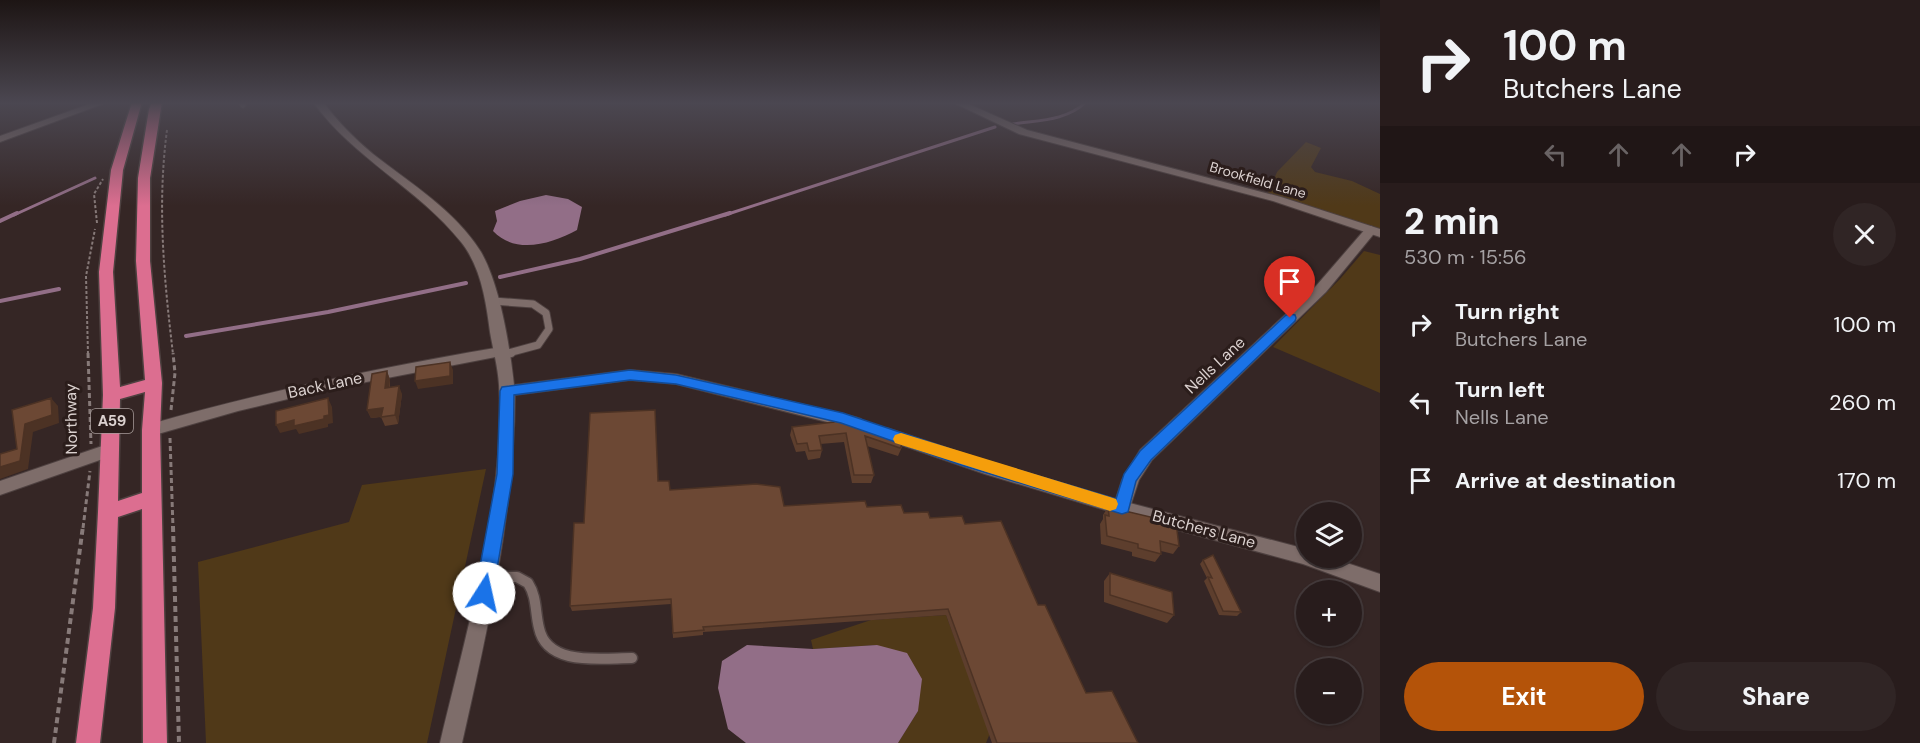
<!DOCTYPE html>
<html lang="en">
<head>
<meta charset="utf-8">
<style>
  :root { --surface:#281c1c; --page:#302525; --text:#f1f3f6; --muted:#a5a1a3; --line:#443a3b; --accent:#b45309 }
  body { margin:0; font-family:"DM Sans",sans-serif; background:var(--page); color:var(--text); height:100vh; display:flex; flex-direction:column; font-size:22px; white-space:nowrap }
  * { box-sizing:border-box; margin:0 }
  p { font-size:20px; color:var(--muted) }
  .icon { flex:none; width:33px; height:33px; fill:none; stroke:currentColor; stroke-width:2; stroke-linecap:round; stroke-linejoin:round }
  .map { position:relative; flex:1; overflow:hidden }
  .sheet { display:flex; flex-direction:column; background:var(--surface); width:540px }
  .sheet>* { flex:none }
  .hud { background:#281c1c; color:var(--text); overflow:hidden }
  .controls { position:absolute; left:1296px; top:502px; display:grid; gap:12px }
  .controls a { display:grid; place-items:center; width:66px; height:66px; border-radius:50%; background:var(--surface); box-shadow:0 2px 4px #0004,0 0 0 2px var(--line); font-size:30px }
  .pin { position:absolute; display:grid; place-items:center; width:51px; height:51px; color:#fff; margin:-62px -26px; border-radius:50% 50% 50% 0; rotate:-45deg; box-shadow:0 0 6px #0007 }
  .pin .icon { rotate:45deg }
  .me { position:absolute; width:66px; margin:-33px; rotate:10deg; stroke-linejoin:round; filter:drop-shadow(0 0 4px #0008) }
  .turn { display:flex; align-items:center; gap:21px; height:126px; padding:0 24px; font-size:27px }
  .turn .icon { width:78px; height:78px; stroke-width:2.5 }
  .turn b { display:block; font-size:42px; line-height:51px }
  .lanes { display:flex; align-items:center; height:57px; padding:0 24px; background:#0003; justify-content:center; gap:30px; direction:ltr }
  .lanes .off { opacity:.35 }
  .round { display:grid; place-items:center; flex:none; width:63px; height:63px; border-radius:32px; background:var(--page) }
  .summary { display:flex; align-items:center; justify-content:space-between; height:102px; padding:0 24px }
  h1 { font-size:36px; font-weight:800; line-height:45px }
  .primary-button { display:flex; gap:12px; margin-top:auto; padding:12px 24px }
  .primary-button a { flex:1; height:69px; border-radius:36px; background:var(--accent); color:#fff; font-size:24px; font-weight:800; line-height:69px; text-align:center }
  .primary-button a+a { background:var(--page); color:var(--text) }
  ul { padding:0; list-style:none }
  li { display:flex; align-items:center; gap:18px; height:78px; padding:0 24px }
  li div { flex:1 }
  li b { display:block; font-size:22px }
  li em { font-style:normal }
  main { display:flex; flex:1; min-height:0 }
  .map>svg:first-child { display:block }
  .green { fill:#503918 }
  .water { fill:#926e87 }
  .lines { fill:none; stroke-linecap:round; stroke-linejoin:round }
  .stream-far1 { stroke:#926e87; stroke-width:3 }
  .stream { stroke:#926e87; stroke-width:4 }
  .service-far3-casing { stroke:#4e4140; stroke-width:7 }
  .service-far2-casing { stroke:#4e4140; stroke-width:9 }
  .service-far1-casing { stroke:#4e4140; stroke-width:10 }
  .service-casing { stroke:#4e4140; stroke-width:13 }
  .minor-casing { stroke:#4e4140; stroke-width:2 }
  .tertiary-casing { stroke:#4e4140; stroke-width:2 }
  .trunk-casing { stroke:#4e4140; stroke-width:3 }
  .path-far2 { stroke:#877a79; stroke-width:2; stroke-dasharray:3 2; stroke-linecap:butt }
  .path-far1 { stroke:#877a79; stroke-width:3; stroke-dasharray:5 3; stroke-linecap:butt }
  .path { stroke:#877a79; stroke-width:4; stroke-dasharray:6 4; stroke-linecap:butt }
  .service-far3 { stroke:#7e6d6a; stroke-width:5 }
  .service-far2 { stroke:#7e6d6a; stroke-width:7 }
  .service-far1 { stroke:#7e6d6a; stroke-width:8 }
  .service { stroke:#7e6d6a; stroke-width:10 }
  .minor { fill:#7e6d6a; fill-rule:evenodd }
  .tertiary { fill:#7e6d6a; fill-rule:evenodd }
  .trunk { fill:#dc6e90; fill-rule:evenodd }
  .wall { fill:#5d3e2d }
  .shaded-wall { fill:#4c3224 }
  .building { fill:#6c4834; stroke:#4c3224; stroke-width:1.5 }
  .route { fill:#1a73e8; stroke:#114b97; stroke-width:1.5 }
  .slow { fill:#f59e0b }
  .labels { text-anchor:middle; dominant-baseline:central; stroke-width:6; stroke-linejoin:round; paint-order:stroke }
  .far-street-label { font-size:14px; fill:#dbd1cf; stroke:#2b1d1b }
  .shield { fill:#2b1d1b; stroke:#a69b99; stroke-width:1.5 }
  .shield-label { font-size:15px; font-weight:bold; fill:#dbd1cf }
  .street-label { font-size:16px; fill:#dbd1cf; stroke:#2b1d1b }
</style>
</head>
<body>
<main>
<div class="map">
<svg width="1380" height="743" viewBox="0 0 1380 743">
  <rect width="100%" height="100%" fill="#352625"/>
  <path class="green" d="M1306,142L1321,148L1311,167L1315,172L1352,181L1380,194V229L1268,193L1277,172Z
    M1364,251L1380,255V393L1273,347L1340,279Z
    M486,469L427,743H206L198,562L349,522L362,485Z
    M946,615L990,733L986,743H898L918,711L877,645L813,649L811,640L871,620Z"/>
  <path class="water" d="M546,195L568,199L582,207L577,230C551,244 516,255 493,231L497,221L495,211L520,201Z
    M747,645L813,649L877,645L907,653L922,679L918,711L898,743H746L728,729L718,688L722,661Z"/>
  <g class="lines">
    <path class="stream-far1" d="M1013,124C1039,120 1066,121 1086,102
      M14,215L95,178
      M725,215L995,127"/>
    <path class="stream" d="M0,221L17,213
      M500,277L580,259L730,213
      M0,301L59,289
      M186,336L328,312L466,283"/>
    <defs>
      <path id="service-far3" d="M241,102L243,105"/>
      <path id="service-far2" d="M493,301L533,304L546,313L549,329L538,345L505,354"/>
      <path id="service-far1" d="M502,355L511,353"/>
      <path id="service" d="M488,577H517L528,583C537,597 535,612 539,628C547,667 602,658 632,658"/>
      <path id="minor" d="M95,102H108L0,142V136Z
        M1371,226L1377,230L1326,292L1152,460L1139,480L1128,513L1122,515L1116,513L1113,508L1122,480L1140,450L1316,286L1367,227Z
        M501,347L506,349L508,352L506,355L325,390L238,411L151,436L145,434L143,430L145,426L151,424C266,391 383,367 501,347Z
        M111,443L117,444L119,449L117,454L0,495V481Z"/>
      <path id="tertiary" d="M313,102H323C338,122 354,138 373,154C411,184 455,210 481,252C500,285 510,347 514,385L630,370L676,374L855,417L861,419L863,423L861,427L855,429L676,384L630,380L515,395C514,514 488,628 462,743H440C466,633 506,498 499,385C498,367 493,350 490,332C486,301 481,267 461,242C418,188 354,159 313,102Z
        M952,102H964L1027,130L1281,197L1380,229V237L1273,201L1019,134Z
        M887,428L986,461L1122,501L1306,549V558H1332L1380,574V592L1303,564L1122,515L985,474L881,438L879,434L881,430Z"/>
      <path id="trunk" d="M132,102H142L123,170L113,272L120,387L145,380L136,261L138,178L149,109L152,102H162L150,178V261L162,383L160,430L167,743H143L142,509L118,517L115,608L100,743H76L93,608L98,512L103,395L99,272L111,170ZM145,392L142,430V493L118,501L120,399Z"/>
    </defs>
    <use href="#service-far3" class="service-far3-casing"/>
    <use href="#service-far2" class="service-far2-casing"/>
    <use href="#service-far1" class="service-far1-casing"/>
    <use href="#service" class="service-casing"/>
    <use href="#minor" class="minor-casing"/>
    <use href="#tertiary" class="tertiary-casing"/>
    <use href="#trunk" class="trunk-casing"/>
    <path class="path-far2" d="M167,130C157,205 164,279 173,354
      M97,223L94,194L103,179
      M88,354L86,276L95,229"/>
    <path class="path-far1" d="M88,353L91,444
      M171,410L175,373L173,353
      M170,438L173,528
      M83,528L90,471"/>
    <path class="path" d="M173,526L179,743
      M54,743L83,526"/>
    <use href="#service-far3" class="service-far3"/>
    <use href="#service-far2" class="service-far2"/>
    <use href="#service-far1" class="service-far1"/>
    <use href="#service" class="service"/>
    <use href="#minor" class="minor"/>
    <use href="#tertiary" class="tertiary"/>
    <use href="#trunk" class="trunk"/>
  </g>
  <path class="wall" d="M387,371L390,380V387L402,394L398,424L385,426L381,417L371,418L367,410Z
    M834,422L902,447L898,456L867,446L874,475L871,483H852L844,442L820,444L822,450L820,458L808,460L805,451L796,452L790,435L792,427Z
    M658,481L670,490L784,506L867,507L965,524L1038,605L1086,693L1138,743H992L946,615L703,632V635L673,638L671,604L572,611L570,606L584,523Z
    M1108,507L1179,546L1173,554L1161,551V554L1155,562L1132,556V552L1101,544L1100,524L1103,519V515Z
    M1203,560L1241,612L1237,616L1219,615L1204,581L1207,578L1200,564Z
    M1110,573L1174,615L1167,623L1104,602V581Z"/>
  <path class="shaded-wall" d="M450,362L453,370V384L418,389L415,381Z
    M387,371L390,380L388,396L385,388Z
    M399,386L402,394L398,424L395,415Z
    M51,398L58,406L59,423L33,432L28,469L0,479V467L20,461L25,424Z
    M328,398L332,407L333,423L328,424V427L299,434L296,429L280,433L276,425L294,420L324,416Z
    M383,408L386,416L371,418L367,410Z"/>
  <path class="building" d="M450,362V376L415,381L416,367Z
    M387,371L385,388L399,386L395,415L381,417L383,408L367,410L372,374Z
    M51,398L52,415L25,424L20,461L0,467V454L17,449L12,410Z
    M328,398L329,415L324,416V419L294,426V420L276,425V411Z
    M655,410L658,481H669L670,490L756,484L780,487L784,506L865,501L867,507L901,505L904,513L928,512L930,518L962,516L965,524L1001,521L1038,605H1045L1086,693L1112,691L1138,743H997L948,609L703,627L704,630L673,633L671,599L570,606L574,523H584L590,413Z
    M837,416L905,439L900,448L865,436L874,475H854L846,433L819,436L822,450L809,451L807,443L797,444L792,427L834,422Z
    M1108,507L1176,523L1179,546L1160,541L1161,554L1138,548V544L1107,536L1105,515L1109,516Z
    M1213,555L1241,612L1223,611L1208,577L1212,578L1203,560Z
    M1110,573L1172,592L1174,615L1110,595Z"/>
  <linearGradient id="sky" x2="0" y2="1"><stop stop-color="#1d1514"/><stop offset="0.5" stop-color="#4b4751"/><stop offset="1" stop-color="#4b4751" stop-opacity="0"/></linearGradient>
  <rect width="1380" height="206" fill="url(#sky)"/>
  <path class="route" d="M1290,314L1295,315L1296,318L1295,321L1151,460L1136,481L1128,512L1122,514L961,465L841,423L676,384L630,380L514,395L513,474L493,593L490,599L484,601L477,599L475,593L497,474L500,391L502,387L630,370L676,375L843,413L968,455L1116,499L1124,474L1140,451L1286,315Z"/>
  <path class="slow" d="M901,433L1110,497L1116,499L1118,504L1116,509L1110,511L895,443L893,439L895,435Z"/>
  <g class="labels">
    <g class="far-street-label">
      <text transform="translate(1258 180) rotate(16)">Brookfield Lane</text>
    </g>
    <rect class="shield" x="91" y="409" width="42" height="24" rx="4.5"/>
    <g class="shield-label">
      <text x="112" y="421">A59</text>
    </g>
    <g class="street-label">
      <text transform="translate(1215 365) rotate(-43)">Nells Lane</text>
      <text transform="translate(325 385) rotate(-12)">Back Lane</text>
      <text transform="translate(71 419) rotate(-91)">Northway</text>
      <text transform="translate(1204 529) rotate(15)">Butchers Lane</text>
    </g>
  </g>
</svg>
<div class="controls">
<a><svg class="icon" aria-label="layers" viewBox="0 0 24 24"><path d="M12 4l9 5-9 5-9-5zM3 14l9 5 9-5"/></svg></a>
<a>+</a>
<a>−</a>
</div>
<div class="pin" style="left:1290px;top:318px;background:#d93025"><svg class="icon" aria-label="arrive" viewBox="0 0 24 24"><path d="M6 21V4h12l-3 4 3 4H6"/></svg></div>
<svg class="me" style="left:484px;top:593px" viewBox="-20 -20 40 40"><circle r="19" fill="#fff"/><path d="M0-13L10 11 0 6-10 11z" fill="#1a73e8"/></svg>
</div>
<section class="sheet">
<div class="hud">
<div class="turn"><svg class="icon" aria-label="right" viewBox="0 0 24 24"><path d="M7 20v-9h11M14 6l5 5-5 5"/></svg><div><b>100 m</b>Butchers Lane</div></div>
<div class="lanes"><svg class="icon off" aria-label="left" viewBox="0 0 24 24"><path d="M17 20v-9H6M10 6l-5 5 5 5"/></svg><svg class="icon off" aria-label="ahead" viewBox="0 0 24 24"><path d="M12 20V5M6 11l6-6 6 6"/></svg><svg class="icon off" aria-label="ahead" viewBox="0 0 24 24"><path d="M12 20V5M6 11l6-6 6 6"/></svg><svg class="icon" aria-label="right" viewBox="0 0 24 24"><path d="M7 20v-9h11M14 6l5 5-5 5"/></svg></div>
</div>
<div class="summary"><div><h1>2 min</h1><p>530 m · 15:56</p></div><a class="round"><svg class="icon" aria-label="close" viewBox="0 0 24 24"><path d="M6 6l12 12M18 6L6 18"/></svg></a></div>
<ul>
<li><svg class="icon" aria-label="right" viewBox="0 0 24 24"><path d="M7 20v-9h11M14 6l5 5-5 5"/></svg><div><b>Turn right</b><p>Butchers Lane</p></div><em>100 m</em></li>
<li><svg class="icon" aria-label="left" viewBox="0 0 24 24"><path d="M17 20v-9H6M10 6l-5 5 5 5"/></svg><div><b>Turn left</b><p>Nells Lane</p></div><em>260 m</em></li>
<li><svg class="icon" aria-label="arrive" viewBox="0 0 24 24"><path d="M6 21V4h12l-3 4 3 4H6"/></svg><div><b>Arrive at destination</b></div><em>170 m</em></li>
</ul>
<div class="primary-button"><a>Exit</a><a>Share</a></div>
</section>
</main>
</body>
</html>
